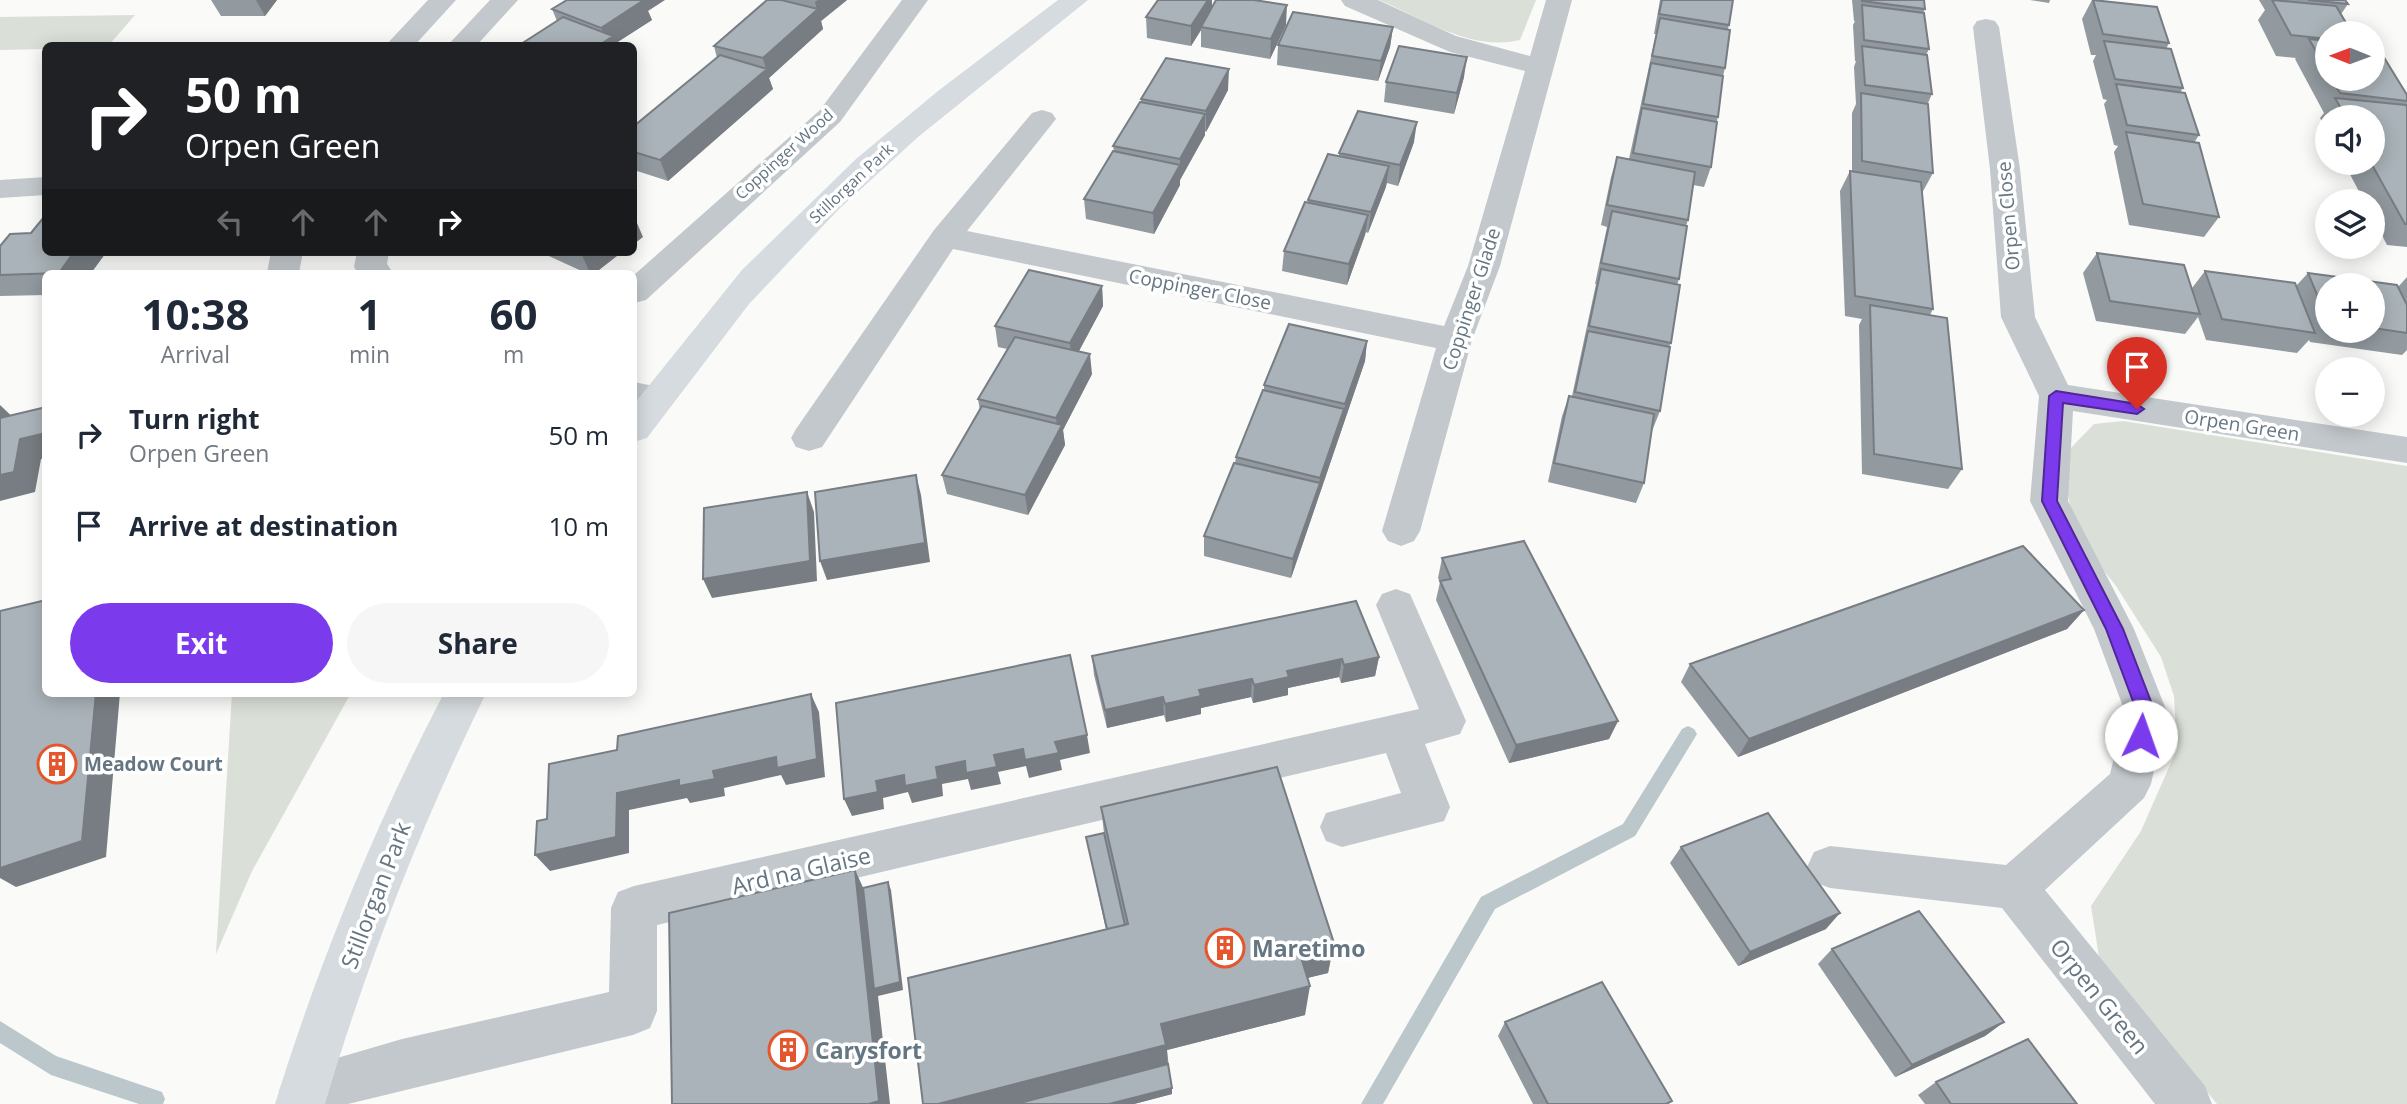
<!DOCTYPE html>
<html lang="en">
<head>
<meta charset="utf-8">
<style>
  :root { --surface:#fff; --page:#f6f6f7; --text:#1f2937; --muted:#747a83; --accent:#7c3aed }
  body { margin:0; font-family:"Open Sans",sans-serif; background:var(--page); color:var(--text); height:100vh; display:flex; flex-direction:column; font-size:26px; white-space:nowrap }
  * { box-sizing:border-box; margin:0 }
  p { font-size:23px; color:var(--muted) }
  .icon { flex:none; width:38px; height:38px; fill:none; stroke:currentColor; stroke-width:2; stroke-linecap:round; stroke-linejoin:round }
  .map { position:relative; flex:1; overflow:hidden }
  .details { position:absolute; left:42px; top:270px; width:595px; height:427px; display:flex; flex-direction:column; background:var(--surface); border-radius:10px; box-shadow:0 4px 18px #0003 }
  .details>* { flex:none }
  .banner { position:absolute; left:42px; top:42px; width:595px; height:214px; border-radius:10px; box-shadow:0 4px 18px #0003; background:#202124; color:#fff; overflow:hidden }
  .needle { width:46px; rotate:271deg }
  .fabs { position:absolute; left:2315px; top:21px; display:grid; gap:14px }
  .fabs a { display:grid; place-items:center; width:70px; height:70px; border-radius:50%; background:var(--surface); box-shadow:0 4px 18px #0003; font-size:35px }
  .pin { position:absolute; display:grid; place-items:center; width:60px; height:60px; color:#fff; margin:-72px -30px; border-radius:50% 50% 50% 0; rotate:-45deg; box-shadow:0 0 7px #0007 }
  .pin .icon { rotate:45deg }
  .me { position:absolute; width:77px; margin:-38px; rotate:3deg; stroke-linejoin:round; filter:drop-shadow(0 0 5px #0008) }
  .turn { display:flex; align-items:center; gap:24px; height:147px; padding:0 28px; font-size:32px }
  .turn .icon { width:91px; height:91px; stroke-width:2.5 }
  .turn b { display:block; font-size:49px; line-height:60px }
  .lanes { display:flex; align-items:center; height:66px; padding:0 28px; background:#0003; justify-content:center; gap:35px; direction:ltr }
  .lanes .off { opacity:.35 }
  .eta { display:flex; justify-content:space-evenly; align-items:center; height:119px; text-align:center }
  .eta b { font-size:42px; font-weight:700; line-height:49px }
  .cta { display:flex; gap:14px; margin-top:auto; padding:14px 28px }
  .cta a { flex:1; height:80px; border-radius:42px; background:var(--accent); color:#fff; font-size:28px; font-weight:700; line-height:80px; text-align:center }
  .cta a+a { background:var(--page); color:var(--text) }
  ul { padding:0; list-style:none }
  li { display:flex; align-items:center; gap:21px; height:91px; padding:0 28px }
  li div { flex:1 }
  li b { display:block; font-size:26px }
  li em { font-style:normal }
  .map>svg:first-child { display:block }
  .green { fill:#dadfd7 }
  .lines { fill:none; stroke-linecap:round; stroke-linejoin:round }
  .stream { fill:#bbc7cb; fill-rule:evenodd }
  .minor { fill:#c3c8cc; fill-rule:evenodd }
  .major { fill:#d6dbdf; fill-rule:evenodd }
  .wall { fill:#929a9f; fill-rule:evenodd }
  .shaded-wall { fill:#777d82 }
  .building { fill:#aab3b9; stroke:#777d82; stroke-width:2 }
  .route { fill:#7c3aed; stroke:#51269a; stroke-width:2 }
  .labels { text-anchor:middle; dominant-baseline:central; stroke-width:7; stroke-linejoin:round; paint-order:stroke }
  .far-street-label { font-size:16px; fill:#657683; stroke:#fff }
  .street-label { font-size:19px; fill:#657683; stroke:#fff }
  .poi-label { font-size:19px; font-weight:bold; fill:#657683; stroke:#fff; text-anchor:start }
  .near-street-label { font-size:23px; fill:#657683; stroke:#fff }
  .near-poi-label { font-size:23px; font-weight:bold; fill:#657683; stroke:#fff; text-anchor:start }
</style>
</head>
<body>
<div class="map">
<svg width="2407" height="1104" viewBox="0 0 2407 1104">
  <rect width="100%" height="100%" fill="#fafaf8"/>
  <path class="green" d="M1379,0H1536L1520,40C1470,52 1423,18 1379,0Z
    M135,15L109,45L46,46L45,49L0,50V17Z
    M2123,421L2407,466V1104H2217L2099,957L2091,906L2141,831L2177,749L2174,696L2161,657L2116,586L2085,547L2071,511L2065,479L2069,450L2094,424Z
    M232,693H351L252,871L216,954Z"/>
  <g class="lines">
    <path class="stream" d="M1688,726L1694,729L1697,734L1694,739L1635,836L1495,909L1383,1104H1361L1481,897L1623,824L1682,729Z
      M0,1021L56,1056L162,1092L165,1099L163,1104H139L51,1075L0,1043Z"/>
    <path class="minor" d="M428,0H456L414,46H385Z
      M490,0H518L476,46H447Z
      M902,0H928L840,122L646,300L634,303V275L820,110Z
      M1341,0H1378L1456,36L1530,56L1546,0H1572L1500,266L1472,340L1420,531L1414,541L1401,546L1388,541L1382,531L1436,348L953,249L822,447L809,451L796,447L791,438L796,429L934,230L1032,113L1042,110L1052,113L1056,119L967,231L1444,326L1468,266L1525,71L1450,52L1345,6Z
      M1986,19L1995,21L1999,27L2020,169L2035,317L2068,385L2407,437V463L2073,411L2068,501L2134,629L2167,712L2151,784L2144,798L2045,890L2205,1086L2212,1104H2155L2002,908L1830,888L1814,882L1807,867L1814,852L1830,846L2006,865L2110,774L2125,712L2094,629L2030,501L2039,396L2001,317L1990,169L1973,27L1977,21Z
      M46,177V195L0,198V180Z
      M271,252H303L299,273H267Z
      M357,252H389L387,264L393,273H358L354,267Z
      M634,382L668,389L674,398L668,407L656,411L634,406Z
      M1396,589L1410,594L1466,721L1460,734L1425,744L1450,807L1444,821L1342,847L1326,841L1320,827L1326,813L1401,793L1386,753L657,925V1011L650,1028L633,1035L348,1104H284L279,1091L286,1073L402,1039L609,992L611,908L618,892L634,886L1419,709L1376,605L1382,594Z"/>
    <path class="major" d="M1058,0H1088L918,137L839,209L749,304L647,438L634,442V404L742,270L856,159L938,91Z
      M444,693H486C421,826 367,962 325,1104H275C319,962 375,825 444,693Z"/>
  </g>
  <path class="wall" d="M211,0H277L265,16H221Z
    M767,0H847L821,21L823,29L769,78L773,89L668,181L634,170V126L717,58L714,46Z
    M1212,0V8L1286,25L1270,59L1201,47V30L1191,46L1147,38L1146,17Z
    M1660,0H1733L1728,30L1725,68L1723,76L1711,167L1704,187L1693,185L1688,220L1686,226L1679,279L1677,285L1671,343L1669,347L1660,411L1652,431L1644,483L1636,503L1548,482L1562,416L1569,396H1572L1596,284H1595L1607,227L1601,225L1611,177L1617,157L1629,159L1656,34H1654Z
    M1852,0H1924L1925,9L1923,13L1929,49L1926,55L1932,94L1928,103L1933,173L1922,193L1933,309L1930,315L1962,469L1948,489L1862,474L1859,325L1862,319L1845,316L1840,191L1850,171H1852V113L1856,104L1854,67L1856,61H1855L1853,25L1855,21H1854Z
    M2030,0H2050L2049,3Z
    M2092,0H2100L2169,43L2166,49L2183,88L2180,93L2199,135L2194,143L2219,217L2204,237L2129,225L2114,152L2118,146L2114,145L2104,104L2107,100L2103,99L2093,61L2096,55H2091L2082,19Z
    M2259,0H2345L2348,4L2328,33V79H2373L2407,95V247L2387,245L2373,218V201H2364L2344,163H2373V117H2328V133L2320,118L2324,113L2295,59L2296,58L2276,56L2258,20L2265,10Z
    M552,9L648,11L652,20L616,43L617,46H518L557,21Z
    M1393,27L1390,47L1378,81L1277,65L1278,45Z
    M1464,77L1454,114L1384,102L1386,82Z
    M1228,90L1206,132L1205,131V135L1180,180V185L1154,234L1086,219L1084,199L1114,151L1113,146L1141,102V99Z
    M1414,142L1398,186L1387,183L1368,233L1366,232L1347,285L1282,271L1284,251L1308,203V200L1339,156V153Z
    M0,246L105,254L91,273H46V295L0,296Z
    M540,252H622L595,273H586Z
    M2097,253L2192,288L2205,271L2296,286L2308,273L2398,287L2407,277V350L2402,355L2310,342L2309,340L2297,353L2206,340L2198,317L2185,334L2096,321L2083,273ZM2328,285H2373V331H2328Z
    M1102,286L1103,306L1079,351L1092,374L1063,430L1065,445L1028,515L947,494L942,475L980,411L978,399L1007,349L998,347L995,326Z
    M1367,341L1365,361L1291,578L1204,556V536L1235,463L1236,457L1264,390V385Z
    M1442,558L1618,721L1609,739L1509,763L1436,600L1440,582L1438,578Z
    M2084,610L2067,629L1738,757L1681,682L1690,664Z
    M1092,656L1379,657L1375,676L1341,683L1339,677L1288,688V695L1253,703L1251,697L1201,708V714L1166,722L1164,715L1107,728L1094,675Z
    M1101,807L1334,943L1328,973L1307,978L1305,1015L1167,1050L1172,1094L1134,1104H923L1106,930L1088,846L1104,833Z
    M1681,847L1826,929L1738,966L1670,863Z
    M1832,949L2004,1022L1985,1036L1895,1077L1818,964Z
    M1505,1022L1669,1104H1533L1498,1036Z
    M1936,1082L2077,1104H1925L1918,1095Z"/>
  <path class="shaded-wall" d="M256,0H277L265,16Z
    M640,0H665L648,11L652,20L616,43L617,46H598L606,40L601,28Z
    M818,0H847L821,21L823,29L769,78L773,89L668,181L660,160L766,70L763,58L817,10L815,2Z
    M1208,0H1212V14L1201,27V30L1191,46V26Z
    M1287,5L1286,25L1270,59L1271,39Z
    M1393,27L1390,47L1378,81L1381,61Z
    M1467,57L1464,77L1454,114L1457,93Z
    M1229,69L1228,90L1206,132V111Z
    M1205,114V135L1180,180V159Z
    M1417,122L1414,142L1398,186L1400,165Z
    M1180,165V185L1154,234L1153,213Z
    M1389,166L1386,187L1368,233L1371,212Z
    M1368,215L1365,235L1347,285L1349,264Z
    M634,216L643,237L634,244Z
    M74,252H104L105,254L91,273H59Z
    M586,252H622L595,273H590L582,255Z
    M1102,286L1103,306L1072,364L1070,343Z
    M1367,341L1365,361L1291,578L1293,559Z
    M1090,354L1092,374L1063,430L1065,445L1028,515L1025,495L1058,433L1056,418Z
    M0,405L21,425L0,421Z
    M46,433V458L41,459L35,492L0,501V475L20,439Z
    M916,475L921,495L930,562L827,580L820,561Z
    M807,492L814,512L817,581L712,598L703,579Z
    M2084,610L2067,629L1738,757L1749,739Z
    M1379,657L1375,676L1341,683L1344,665Z
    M1342,659L1339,677L1288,688V695L1253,703L1254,685L1287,671Z
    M1252,679L1251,697L1201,708V714L1166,722L1165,704L1199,690Z
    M96,693H120L106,857L16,887L0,878V868Z
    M811,694L819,712L825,777L786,785L781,775L724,788L725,796L690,803L687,798L629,810V853L550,871L535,855L617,793L776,757Z
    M1163,697L1164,715L1107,728L1105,710Z
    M1618,721L1609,739L1509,763L1516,745Z
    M1087,735L1090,753L1060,760L1062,770L1029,778L1026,766L998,772L1001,784L971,790L968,779L942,784L943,796L912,803L908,792L883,798L884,809L852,816L844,799L876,781L936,767Z
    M855,870L867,896L888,882L891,890L903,990L878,996L890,1104H869Z
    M1840,913L1826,929L1738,966L1750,952Z
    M1334,943L1328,973L1295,981L1299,951Z
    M1310,986L1305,1015L1167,1050L1168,1071L1042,1104H938L1161,1024Z
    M2004,1022L1985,1036L1895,1077L1912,1065Z
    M1172,1088V1094L1134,1104H1109Z"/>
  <path class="building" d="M567,0H644L601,28L552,9Z
    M767,0H781L818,9L763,58L714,46Z
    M1158,0H1208L1191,26L1146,17Z
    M1216,0H1254L1287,5L1271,39L1201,27Z
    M1662,0H1733L1729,25L1659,14Z
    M1862,0H1924L1925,9L1862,1Z
    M2093,0L2157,7L2169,43L2103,34Z
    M2272,0L2336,6L2352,33H2328V39L2291,35Z
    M2308,0H2345L2348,4Z
    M1862,5L1924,13L1929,49L1864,40Z
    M1293,12L1393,27L1381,61L1278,45Z
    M563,17L613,36L598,46H518Z
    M1660,18L1730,30L1725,68L1652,56Z
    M2309,39L2328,41V72Z
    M2104,41L2171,49L2183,88L2115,79Z
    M2373,45L2377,46L2407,95V101L2340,93L2331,79H2373Z
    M1399,46L1467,57L1457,93L1386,82Z
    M1862,46L1927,55L1932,94L1865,85Z
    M720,55L767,69L660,160L634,152V126Z
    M1166,58L1229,69L1206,111L1141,99Z
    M1651,63L1723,76L1718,117L1643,104Z
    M2116,84L2185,93L2199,135L2127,125Z
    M1861,93L1928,104L1933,173L1862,161Z
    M2335,98L2406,105L2407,107V224H2405L2371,163H2373V117H2346Z
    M1140,102L1205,114L1180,159L1113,146Z
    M1642,108L1717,122L1711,167L1633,153Z
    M1358,111L1417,122L1400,165L1339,153Z
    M2126,132L2199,143L2219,217L2143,204Z
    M1113,151L1180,165L1153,213L1084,199Z
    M1328,154L1389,166L1371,212L1308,200Z
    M1617,157L1695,172L1688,220L1607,205Z
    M1850,171L1921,182L1933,309L1855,296Z
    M1305,202L1368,215L1349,264L1284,251Z
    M1612,211L1687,226L1679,279L1601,263Z
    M44,217H46V252H74L59,273L0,275V246L10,234L31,233Z
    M575,252H586L582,255Z
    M2097,253L2184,265L2200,314L2110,301Z
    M1601,269L1680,285L1671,343L1589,326Z
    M1029,270L1102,286L1070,343L995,326Z
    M2205,271L2295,283L2315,333L2222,319Z
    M2308,273L2397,285L2407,305V333L2373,328V285H2328V321Z
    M1870,305L1947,318L1962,469L1874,454Z
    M1289,324L1367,341L1345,404L1264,385Z
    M1588,331L1670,347L1660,411L1575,392Z
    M1015,337L1090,354L1056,418L978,399Z
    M1263,390L1344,409L1320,478L1236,457Z
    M1569,396L1654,414L1644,483L1554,463Z
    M982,406L1062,425L1025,495L942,475Z
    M46,407V433L20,439L14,472L0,475V418Z
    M1234,463L1320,483L1293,559L1204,536Z
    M916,475L925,543L820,561L815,492Z
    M807,492L810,561L703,579L704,508Z
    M1524,541L1618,721L1516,745L1440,581L1451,579L1442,558Z
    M2023,546L2084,610L1749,739L1690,664Z
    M46,600V693H96L82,841L0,868V611Z
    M1356,601L1379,657L1344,665L1342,659L1287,671L1289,677L1254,685L1252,679L1199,690L1201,696L1165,704L1163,697L1105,710L1092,656Z
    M1070,655L1087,735L1055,742L1059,753L1025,760L1023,749L994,755L997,767L966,773L965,761L936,767L938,779L905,786L904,775L876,781L878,792L844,799L836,703Z
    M811,694L817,759L777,768L776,757L713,771L715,779L679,786V780L617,793L616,837L535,855L537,821L547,819L549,764L617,750L618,736Z
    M1277,767L1334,943L1299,951L1310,986L1161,1024L1166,1045L938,1104H923L908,978L1128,924L1101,807Z
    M1768,813L1840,913L1750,952L1681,847Z
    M1104,833L1125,925L1107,929L1086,837Z
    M855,870L879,1101L869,1104H672L669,913Z
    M888,882L900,982L874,989L863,888Z
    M1919,911L2004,1022L1912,1065L1832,949Z
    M1602,982L1672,1101L1666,1104H1548L1505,1022Z
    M2028,1039L2077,1104H1951L1936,1082Z
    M1168,1064L1172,1088L1109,1104H1016Z"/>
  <path class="route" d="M2056,391L2137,404L2144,409L2137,414L2063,403L2057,501L2123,629L2155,712L2149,736L2141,744L2132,736L2137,712L2106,629L2042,501L2049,396Z"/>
  <defs>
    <symbol id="building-ring" viewBox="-11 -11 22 22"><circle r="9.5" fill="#fff" stroke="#e4572e" stroke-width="1.5"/><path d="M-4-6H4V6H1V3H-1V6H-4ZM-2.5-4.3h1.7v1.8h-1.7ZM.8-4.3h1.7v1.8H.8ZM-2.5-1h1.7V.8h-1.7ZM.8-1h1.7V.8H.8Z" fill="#e4572e"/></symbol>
  </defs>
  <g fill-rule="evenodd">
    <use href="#building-ring" x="35" y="742" width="44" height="44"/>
    <use href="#building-ring" x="1203" y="926" width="44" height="44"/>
    <use href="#building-ring" x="766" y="1028" width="44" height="44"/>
  </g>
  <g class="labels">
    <g class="far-street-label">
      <text transform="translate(784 154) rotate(-42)">Coppinger Wood</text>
      <text transform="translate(851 183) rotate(-43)">Stillorgan Park</text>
    </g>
    <g class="street-label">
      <text transform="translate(2008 216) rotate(-95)">Orpen Close</text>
      <text transform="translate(1200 289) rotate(11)">Coppinger Close</text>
      <text transform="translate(1471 299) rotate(-72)">Coppinger Glade</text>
      <text transform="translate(2242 425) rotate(9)">Orpen Green</text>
    </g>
    <g class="poi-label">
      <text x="84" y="764">Meadow Court</text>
    </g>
    <g class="near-street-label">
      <text transform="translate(801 870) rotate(-13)">Ard na Glaise</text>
      <text transform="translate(375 895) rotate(-69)">Stillorgan Park</text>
      <text transform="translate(2100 996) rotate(51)">Orpen Green</text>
    </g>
    <g class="near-poi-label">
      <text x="1252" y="948">Maretimo</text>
      <text x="815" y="1050">Carysfort</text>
    </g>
  </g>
</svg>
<div class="fabs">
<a><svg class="needle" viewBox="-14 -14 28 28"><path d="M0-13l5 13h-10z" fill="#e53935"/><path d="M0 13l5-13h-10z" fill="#747a83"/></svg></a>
<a><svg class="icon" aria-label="sound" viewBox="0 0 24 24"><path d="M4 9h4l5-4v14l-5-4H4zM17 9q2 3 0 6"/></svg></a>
<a><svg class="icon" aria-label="layers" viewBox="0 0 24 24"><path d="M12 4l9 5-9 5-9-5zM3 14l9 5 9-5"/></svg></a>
<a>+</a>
<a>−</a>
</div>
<div class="pin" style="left:2137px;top:409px;background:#d93025"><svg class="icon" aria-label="arrive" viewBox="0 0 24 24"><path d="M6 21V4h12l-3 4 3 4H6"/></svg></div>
<svg class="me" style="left:2141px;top:736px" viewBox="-20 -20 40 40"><circle r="19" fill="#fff"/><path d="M0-13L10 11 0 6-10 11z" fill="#7c3aed"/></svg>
<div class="banner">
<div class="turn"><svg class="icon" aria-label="right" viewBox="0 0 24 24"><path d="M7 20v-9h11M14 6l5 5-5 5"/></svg><div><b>50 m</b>Orpen Green</div></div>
<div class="lanes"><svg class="icon off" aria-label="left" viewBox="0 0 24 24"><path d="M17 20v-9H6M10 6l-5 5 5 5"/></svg><svg class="icon off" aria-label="ahead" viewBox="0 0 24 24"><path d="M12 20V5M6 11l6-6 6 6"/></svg><svg class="icon off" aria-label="ahead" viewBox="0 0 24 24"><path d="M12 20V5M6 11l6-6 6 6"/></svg><svg class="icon" aria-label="right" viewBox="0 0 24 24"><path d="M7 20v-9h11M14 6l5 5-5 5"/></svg></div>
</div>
<section class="details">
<div class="eta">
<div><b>10:38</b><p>Arrival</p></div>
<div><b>1</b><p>min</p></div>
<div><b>60</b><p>m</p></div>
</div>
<ul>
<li><svg class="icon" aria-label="right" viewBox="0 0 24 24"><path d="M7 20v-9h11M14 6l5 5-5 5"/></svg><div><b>Turn right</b><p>Orpen Green</p></div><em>50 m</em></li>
<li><svg class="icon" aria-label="arrive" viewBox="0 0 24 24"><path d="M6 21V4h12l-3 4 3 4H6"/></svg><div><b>Arrive at destination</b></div><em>10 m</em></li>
</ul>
<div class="cta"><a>Exit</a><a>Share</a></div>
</section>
</div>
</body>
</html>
